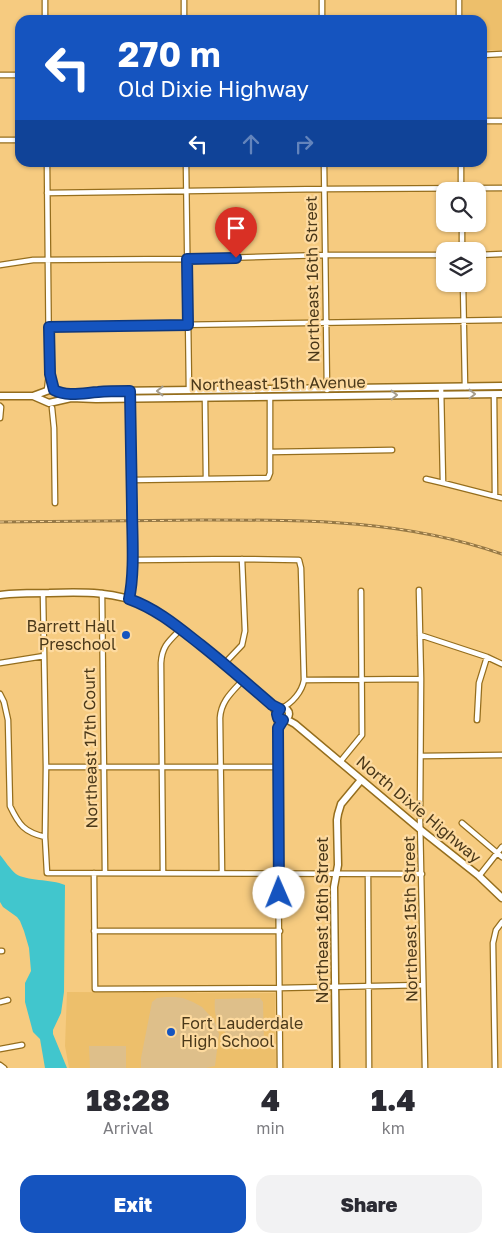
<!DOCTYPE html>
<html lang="en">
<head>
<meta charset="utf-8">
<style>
  :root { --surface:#fff; --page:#f2f2f3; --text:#2b2b33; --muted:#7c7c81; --accent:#1554bf }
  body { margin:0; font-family:"Golos Text",sans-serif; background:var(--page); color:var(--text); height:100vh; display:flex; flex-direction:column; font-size:19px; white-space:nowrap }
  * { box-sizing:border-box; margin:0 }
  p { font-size:16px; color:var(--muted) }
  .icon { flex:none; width:28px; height:28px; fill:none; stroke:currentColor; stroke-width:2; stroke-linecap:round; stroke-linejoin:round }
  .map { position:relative; height:1068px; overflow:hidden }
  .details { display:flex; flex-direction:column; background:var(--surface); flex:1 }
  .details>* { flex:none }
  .top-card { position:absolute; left:15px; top:15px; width:472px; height:152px; border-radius:15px; box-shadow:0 1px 4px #0004; background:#1554bf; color:#fff; overflow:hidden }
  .fabs { position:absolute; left:436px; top:182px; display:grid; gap:10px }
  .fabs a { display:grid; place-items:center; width:50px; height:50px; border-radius:10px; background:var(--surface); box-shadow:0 1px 4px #0004; font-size:25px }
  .pin { position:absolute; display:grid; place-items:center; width:42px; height:42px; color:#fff; margin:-51px -21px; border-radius:50% 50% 50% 0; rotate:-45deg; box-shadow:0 0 5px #0007 }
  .pin .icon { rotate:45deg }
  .me { position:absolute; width:55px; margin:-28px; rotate:359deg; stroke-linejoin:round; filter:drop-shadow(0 0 4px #0008) }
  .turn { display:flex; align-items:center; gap:18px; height:105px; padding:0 20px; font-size:22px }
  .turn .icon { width:65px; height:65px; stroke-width:2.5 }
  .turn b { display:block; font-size:35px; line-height:42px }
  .lanes { display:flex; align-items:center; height:48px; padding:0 20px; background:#0003; justify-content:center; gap:25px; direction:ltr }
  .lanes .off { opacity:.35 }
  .eta { display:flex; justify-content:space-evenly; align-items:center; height:85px; text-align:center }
  .eta b { font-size:30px; font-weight:800; line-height:35px }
  .primary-button { display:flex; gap:10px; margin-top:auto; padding:10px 20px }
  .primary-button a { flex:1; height:58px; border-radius:15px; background:var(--accent); color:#fff; font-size:20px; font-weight:800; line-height:58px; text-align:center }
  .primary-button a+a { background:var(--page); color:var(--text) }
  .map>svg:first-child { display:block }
  .built { fill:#edbf6b }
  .green { fill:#debf8a }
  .water { fill:#41c6cd }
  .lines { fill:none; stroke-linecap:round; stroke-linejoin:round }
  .street-casing { stroke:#956e1d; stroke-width:7 }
  .secondary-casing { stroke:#956e1d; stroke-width:9 }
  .street { stroke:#fff; stroke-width:4.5 }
  .secondary { stroke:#fff; stroke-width:6 }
  .rail-casing { stroke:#967946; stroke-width:3 }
  .rail { stroke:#fdda9f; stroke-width:1; stroke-dasharray:4; stroke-linecap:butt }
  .oneway { stroke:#a49c8c }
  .route-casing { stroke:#0e377c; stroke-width:12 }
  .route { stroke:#1554bf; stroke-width:9 }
  .poi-dot { fill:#1554bf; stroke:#fdda9f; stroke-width:2 }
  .labels { text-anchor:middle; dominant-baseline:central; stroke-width:4.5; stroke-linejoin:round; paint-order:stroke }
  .street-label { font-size:16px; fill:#4a3819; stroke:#fdda9f }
  .poi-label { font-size:16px; fill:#4a3819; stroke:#fdda9f; text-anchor:end }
</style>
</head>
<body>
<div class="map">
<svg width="502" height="1068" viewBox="0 0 502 1068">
  <rect width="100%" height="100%" fill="#f6cb80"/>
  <path class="built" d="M463,0H502V50H483L482,20H463Z
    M67,992L275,993L276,1068H69L65,1046Z"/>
  <path class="green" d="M165,997H175L183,998L193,1002L202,1007L214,1020L219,1034L215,1066L206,1068H141V1058L152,1002L157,998Z
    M260,998L263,1002L264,1043C248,1050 229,1040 220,1026C215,1018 214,1008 215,999Z
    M89,1046H126V1068H90Z"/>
  <path class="water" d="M0,855C5,861 10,869 16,874C26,881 51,879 65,885L64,992L61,1013L53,1030V1034L67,1068H45L40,1039L33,1032L25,1002V983L31,971L29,948L24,931L20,921L17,917L3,907L0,902Z"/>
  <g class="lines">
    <defs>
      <path id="street" d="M45,0V20
        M184,0V20
        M322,0V20
        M459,0V20
        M482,55L502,54
        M0,75H20
        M482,121H502
        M0,140H20
        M47,162L49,374
        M186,162L189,390
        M324,162L327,390
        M461,162V190
        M47,193L324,189L502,188
        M462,224V251
        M478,255L502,254
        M0,265L33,260L187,259L325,255H445
        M463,284L465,387
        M49,327L502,320
        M441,387L443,483
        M47,390L49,374L54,390
        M494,394L495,495
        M205,398L206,479
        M0,406L1,407L0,418
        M52,408L54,428L55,503
        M270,452L392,450
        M426,479L443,483L502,498
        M132,480L268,478L270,473V397
        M132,560L242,559L299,560L301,568L304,680C302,692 292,703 282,708
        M419,590L421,679L420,819L425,1068
        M43,593L46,767L45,837L47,873L422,874
        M102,593L105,873
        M420,635L487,657L502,664
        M0,663L44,656
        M224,664L242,645L245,631L242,559
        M304,680L421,679
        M0,694L4,702L8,720L10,806C19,825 24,832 45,837
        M277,716L280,1068
        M477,720L479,683L487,657
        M421,756L502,755
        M340,762L362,735L361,591
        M46,767H278
        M462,823L502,857
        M94,873L95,989L280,988L423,985
        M163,873L161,663C162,646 169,641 181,629
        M222,873L220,718C221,701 232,692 243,680
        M368,874L369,1068
        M479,876L502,847
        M94,931H280
        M0,951H2
        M0,1002L8,1000
        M0,1049L22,1045
        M0,1065L4,1068
        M495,1068L493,943L496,930L502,922"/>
      <path id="secondary" d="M0,396H33L52,389C70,398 91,392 111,391L502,386
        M33,396L49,403L71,398L96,399L502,394
        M0,595C16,593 33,593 49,593C83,592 116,591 147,606C165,615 180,629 196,641C222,662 247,683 272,705L277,714
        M129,599L132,585V565L130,396
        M277 714a6 6 0 1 1 12 0a6 6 0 1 1-12 0Z
        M286,719L295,724L421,830L479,876L502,898
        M336,1068L334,887L338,865L337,820L338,814L341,804L361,780"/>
    </defs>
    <use href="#street" class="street-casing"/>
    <use href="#secondary" class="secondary-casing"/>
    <use href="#street" class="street"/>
    <use href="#secondary" class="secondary"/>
    <defs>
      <path id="rail" d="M0,522C67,521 134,521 201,520C306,520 401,519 502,554"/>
    </defs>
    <use href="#rail" class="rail-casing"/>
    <use href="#rail" class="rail"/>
  </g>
  <defs><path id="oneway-chevron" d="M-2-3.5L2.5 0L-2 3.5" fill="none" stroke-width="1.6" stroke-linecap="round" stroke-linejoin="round" transform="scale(1.25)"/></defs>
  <g class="oneway">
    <use href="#oneway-chevron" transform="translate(160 391) rotate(180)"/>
    <use href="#oneway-chevron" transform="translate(472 394) rotate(-1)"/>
    <use href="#oneway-chevron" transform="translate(394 395) rotate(-1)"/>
  </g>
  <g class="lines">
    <defs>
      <path id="route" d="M236,258L187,259L188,325L49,327L50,374L54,390C67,397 83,393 98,392C108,391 119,391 130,391C131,430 131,468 132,507C132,535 135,572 129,599C157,609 178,627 201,645C225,664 249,685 272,705L280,709L277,714L278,718L283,720L278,728L279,893"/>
    </defs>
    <use href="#route" class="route-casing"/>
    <use href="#route" class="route"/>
  </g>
  <g class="poi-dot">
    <circle cx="126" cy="635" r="5"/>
    <circle cx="171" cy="1032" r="5"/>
  </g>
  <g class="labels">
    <g class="street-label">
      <text transform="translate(312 279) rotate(-91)">Northeast 16th Street</text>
      <text transform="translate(278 383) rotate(-1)">Northeast 15th Avenue</text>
      <text transform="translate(90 748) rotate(-91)">Northeast 17th Court</text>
      <text transform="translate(419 809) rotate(40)">North Dixie Highway</text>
      <text transform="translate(410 919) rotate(-91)">Northeast 15th Street</text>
      <text transform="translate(322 920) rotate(-90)">Northeast 16th Street</text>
    </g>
    <g class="poi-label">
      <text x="116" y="626">Barrett Hall<tspan x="116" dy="18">Preschool</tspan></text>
      <text x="181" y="1023" text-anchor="start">Fort Lauderdale<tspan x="181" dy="18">High School</tspan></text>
    </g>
  </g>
</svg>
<div class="fabs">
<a><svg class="icon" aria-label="search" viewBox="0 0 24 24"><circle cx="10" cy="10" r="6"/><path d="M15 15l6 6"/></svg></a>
<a><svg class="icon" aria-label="layers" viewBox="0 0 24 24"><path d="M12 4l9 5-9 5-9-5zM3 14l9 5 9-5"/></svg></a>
</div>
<div class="pin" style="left:236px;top:258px;background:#d93025"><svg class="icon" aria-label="arrive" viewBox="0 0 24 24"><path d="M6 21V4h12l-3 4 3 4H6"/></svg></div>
<svg class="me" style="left:279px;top:893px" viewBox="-20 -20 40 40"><circle r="19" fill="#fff"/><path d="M0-13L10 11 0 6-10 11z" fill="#1554bf"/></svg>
<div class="top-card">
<div class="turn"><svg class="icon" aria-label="left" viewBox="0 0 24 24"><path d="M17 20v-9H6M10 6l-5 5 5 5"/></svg><div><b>270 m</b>Old Dixie Highway</div></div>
<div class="lanes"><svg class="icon" aria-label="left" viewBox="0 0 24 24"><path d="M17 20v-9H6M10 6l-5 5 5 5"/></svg><svg class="icon off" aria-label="ahead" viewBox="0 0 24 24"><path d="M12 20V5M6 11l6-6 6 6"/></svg><svg class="icon off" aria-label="right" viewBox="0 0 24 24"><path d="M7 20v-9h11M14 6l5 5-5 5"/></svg></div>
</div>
</div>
<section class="details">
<div class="eta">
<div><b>18:28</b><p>Arrival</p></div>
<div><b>4</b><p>min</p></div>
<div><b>1.4</b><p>km</p></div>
</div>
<div class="primary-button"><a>Exit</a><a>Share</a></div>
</section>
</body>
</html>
